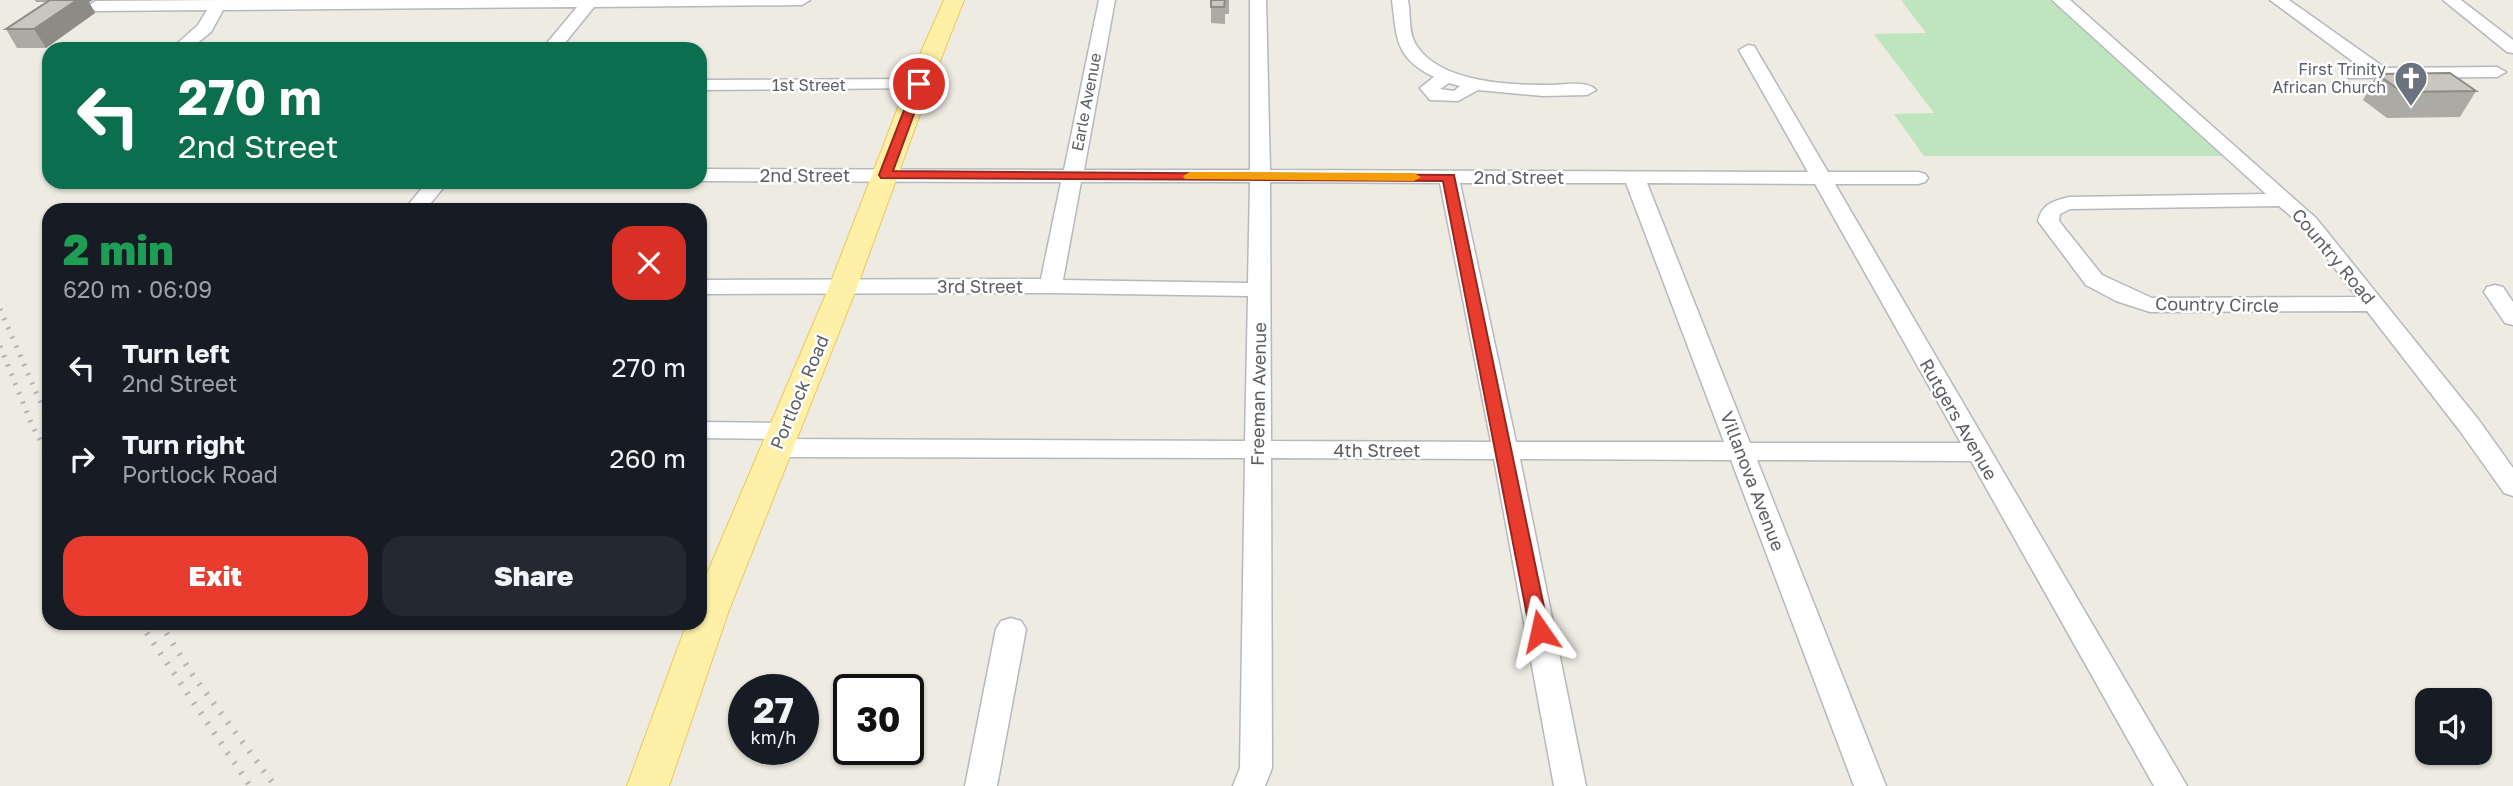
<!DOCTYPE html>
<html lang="en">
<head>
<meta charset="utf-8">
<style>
  :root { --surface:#171b24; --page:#242831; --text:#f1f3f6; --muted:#9ea1a6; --accent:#e83c2e }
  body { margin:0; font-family:"Golos Text",sans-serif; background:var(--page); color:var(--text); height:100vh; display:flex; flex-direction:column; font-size:26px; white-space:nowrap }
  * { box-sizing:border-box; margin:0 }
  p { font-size:23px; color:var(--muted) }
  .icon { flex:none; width:38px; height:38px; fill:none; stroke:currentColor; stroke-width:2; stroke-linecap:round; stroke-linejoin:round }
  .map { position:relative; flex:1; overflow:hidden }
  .details { position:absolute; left:42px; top:203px; width:665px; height:427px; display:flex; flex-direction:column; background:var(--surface); border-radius:21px; box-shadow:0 2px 5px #0004 }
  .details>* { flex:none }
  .hud { position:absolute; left:42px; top:42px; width:665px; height:147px; border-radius:21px; box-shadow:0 2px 5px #0004; background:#0b6e4f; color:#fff; overflow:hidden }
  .buttons { position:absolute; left:2415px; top:688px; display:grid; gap:14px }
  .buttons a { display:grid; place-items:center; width:77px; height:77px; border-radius:14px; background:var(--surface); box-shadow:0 2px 5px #0004; font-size:35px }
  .speed { position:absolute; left:728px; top:674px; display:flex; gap:14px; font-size:35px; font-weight:700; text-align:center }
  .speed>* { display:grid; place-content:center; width:91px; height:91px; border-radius:50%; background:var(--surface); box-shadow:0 2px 5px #0004; line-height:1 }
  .speed small { font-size:18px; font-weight:400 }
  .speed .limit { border:4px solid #111; border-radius:10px; background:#fff; color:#111 }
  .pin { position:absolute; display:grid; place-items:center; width:60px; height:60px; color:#fff; margin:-30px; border:4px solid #fff; border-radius:50%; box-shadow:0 2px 7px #0007 }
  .me { position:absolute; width:77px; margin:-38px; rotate:349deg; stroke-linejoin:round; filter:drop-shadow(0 0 5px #0008) }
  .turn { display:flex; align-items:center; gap:24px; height:147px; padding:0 21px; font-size:32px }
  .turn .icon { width:91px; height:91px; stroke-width:2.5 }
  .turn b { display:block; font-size:49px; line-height:60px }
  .round { display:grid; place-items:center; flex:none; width:74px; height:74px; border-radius:21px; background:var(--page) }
  .headline { display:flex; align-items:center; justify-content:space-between; height:119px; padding:0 21px }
  h1 { font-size:42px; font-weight:800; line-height:52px; color:#1e9e55 }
  .button { display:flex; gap:14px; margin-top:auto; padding:14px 21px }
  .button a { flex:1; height:80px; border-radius:21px; background:var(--accent); color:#fff; font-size:28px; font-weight:800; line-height:80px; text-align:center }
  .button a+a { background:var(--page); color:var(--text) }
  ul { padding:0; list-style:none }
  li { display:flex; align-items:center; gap:21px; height:91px; padding:0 21px }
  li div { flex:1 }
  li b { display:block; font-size:26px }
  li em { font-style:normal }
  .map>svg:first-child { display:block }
  .green { fill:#bfe5bf }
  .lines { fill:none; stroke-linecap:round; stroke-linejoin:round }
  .minor-casing { stroke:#b5b8bd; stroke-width:3 }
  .major-casing { stroke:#f0c658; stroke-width:2 }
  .minor { fill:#fff; fill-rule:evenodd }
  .major { fill:#fef0a6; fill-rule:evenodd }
  .rail-far1 { stroke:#b3b4b4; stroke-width:5; stroke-dasharray:2 8; stroke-linecap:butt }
  .rail { stroke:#b3b4b4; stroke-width:6; stroke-dasharray:2 10; stroke-linecap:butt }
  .wall { fill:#acaaa4 }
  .shaded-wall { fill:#8c8b86 }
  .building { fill:#c8c6bf; stroke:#8c8b86; stroke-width:2 }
  .route { fill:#e83c2e; stroke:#97271e; stroke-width:2 }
  .slow { fill:#f59e0b }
  .labels { text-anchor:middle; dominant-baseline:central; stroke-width:5; stroke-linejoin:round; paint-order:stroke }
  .far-worship-label { font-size:16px; fill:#5b616d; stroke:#fff; text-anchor:end }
  .far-street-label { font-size:16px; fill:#5b5e63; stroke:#fff }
  .street-label { font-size:18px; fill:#5b5e63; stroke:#fff }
</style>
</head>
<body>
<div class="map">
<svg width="2513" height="786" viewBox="0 0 2513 786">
  <rect width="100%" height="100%" fill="#edebe2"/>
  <path class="green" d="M1901,0H2052L2228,156H1924L1894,114L1934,113L1874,34L1926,33Z"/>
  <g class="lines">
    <defs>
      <path id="minor" d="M223,0H810L802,5L594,7L560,49H542L577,7L223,10L211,32L190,49H171L198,25L207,10L96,11L88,6L96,1Z
        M1099,0H1115L1084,170H1250V0H1266L1270,170L1808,172L1739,50L1748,45L1754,46L1828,172H1918L1925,174L1928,178L1925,182L1918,184H1835L2187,786H2154L1971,461L1757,460L1886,786H1854L1731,460L1520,459L1586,786H1554L1494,459L1271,458L1272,768L1265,786H1233L1240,768L1245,458L776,457L767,454L763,448L767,442L776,439L1245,441L1248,296L1051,293L700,294V280L1041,279L1061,182L700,181V169L1064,170ZM1081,182H1250L1248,283L1063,280ZM1270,182L1440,183L1491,442L1271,441ZM1460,183H1626L1724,442H1516ZM1647,183L1815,184L1961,443H1750Z
        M1392,0H1408C1411,14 1408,31 1415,43C1436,81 1505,85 1544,85C1558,86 1587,79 1596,90L1587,95L1543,96L1478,90L1458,101L1430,100L1420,88L1434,77C1394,57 1397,38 1392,0ZM1449,83L1460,86L1454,91L1440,89Z
        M2052,0H2070L2316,218L2478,419L2513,468V496L2504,493L2460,431L2367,311L2150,312L2116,301L2086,285L2038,221C2042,204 2053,201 2069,197L2266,194ZM2279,206L2302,226L2357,297L2152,298L2102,275L2059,221L2060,214L2070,209Z
        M2270,0H2289L2385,68L2497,67L2506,72L2497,77L2349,78L2346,74L2349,70L2363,69Z
        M2443,0H2461L2513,40V53L2507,52Z
        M919,79L928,84L925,88L700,90V80Z
        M427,182H448L425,210H404Z
        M2495,285L2503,287L2513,302V325L2505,323L2484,292L2487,287Z
        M700,422L782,423L791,425L795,431L791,437L782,439L700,438Z
        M1011,618L1021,621L1026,629L997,786H965L996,629L1001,621Z"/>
      <path id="major" d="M944,0H964L931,84L857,287L729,610L669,786H627L687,623H700V590L829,287L907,84Z"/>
    </defs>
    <use href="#minor" class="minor-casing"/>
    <use href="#major" class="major-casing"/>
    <use href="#minor" class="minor"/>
    <use href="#major" class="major"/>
    <path class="rail-far1" d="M0,309L49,422
      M0,346L32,425L49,457"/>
    <path class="rail" d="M140,623L250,786
      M160,623L192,674L275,786"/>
  </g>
  <path class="wall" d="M35,0H93L89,2L95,13L46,48H17L6,29L48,2H36Z
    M1211,0H1229V14H1225V24L1211,23Z
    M2377,74L2476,91L2460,117L2387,118L2363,100Z"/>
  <path class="shaded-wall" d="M77,0H93L89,2L95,13L46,48L34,29Z"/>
  <path class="building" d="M50,0H77L34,29H6Z
    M1211,0H1225L1224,7H1211Z
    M2450,73L2476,91L2402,92L2377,74Z"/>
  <path class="route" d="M915,82L925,84L893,171L1454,175L1549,631L1547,636L1540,638L1533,636L1530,631L1443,181L881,178L879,175Z"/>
  <path class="slow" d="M1190,172L1414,173L1421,177L1414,181L1185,179L1183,176Z"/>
  <defs>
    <symbol id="church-pin" viewBox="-11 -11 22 30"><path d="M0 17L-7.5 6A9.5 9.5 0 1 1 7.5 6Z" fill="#6b7280" stroke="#fff"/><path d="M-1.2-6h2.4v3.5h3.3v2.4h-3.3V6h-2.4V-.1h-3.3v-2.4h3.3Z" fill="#fff"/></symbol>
  </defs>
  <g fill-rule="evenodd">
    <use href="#church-pin" x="2392" y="59" width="38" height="52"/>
  </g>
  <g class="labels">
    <g class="far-worship-label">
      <text x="2386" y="69">First Trinity<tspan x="2386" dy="18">African Church</tspan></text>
    </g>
    <g class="far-street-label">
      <text x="809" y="85">1st Street</text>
      <text transform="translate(1086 102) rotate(-79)">Earle Avenue</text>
    </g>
    <g class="street-label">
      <text x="805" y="175">2nd Street</text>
      <text x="1519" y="177">2nd Street</text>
      <text transform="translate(2334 256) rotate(50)">Country Road</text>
      <text x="980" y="286">3rd Street</text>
      <text transform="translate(2217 304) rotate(1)">Country Circle</text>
      <text transform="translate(799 392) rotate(-67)">Portlock Road</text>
      <text transform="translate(1258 394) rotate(-89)">Freeman Avenue</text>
      <text transform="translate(1959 419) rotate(60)">Rutgers Avenue</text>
      <text x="1377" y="450">4th Street</text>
      <text transform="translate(1753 481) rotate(69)">Villanova Avenue</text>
    </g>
  </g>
</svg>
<div class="buttons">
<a><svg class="icon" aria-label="sound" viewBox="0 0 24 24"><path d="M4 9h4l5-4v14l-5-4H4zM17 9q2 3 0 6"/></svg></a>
</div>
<div class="speed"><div>27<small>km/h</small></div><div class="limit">30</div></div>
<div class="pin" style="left:919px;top:84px;background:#d93025"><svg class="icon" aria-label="arrive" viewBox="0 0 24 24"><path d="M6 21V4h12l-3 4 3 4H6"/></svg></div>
<svg class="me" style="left:1540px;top:631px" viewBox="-20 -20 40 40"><path d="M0-17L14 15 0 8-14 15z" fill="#e83c2e" stroke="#fff" stroke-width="4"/></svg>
<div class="hud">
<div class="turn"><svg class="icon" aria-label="left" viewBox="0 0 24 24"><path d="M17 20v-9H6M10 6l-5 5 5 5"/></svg><div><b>270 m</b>2nd Street</div></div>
</div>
<section class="details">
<div class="headline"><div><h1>2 min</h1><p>620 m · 06:09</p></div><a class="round" style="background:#d93025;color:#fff"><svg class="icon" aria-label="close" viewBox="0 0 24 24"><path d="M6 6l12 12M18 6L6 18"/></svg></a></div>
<ul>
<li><svg class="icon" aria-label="left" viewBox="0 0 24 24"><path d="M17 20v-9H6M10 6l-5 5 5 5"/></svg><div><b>Turn left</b><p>2nd Street</p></div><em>270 m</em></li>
<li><svg class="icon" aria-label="right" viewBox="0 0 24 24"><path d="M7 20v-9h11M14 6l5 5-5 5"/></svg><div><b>Turn right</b><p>Portlock Road</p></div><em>260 m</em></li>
</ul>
<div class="button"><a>Exit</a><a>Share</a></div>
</section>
</div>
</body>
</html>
